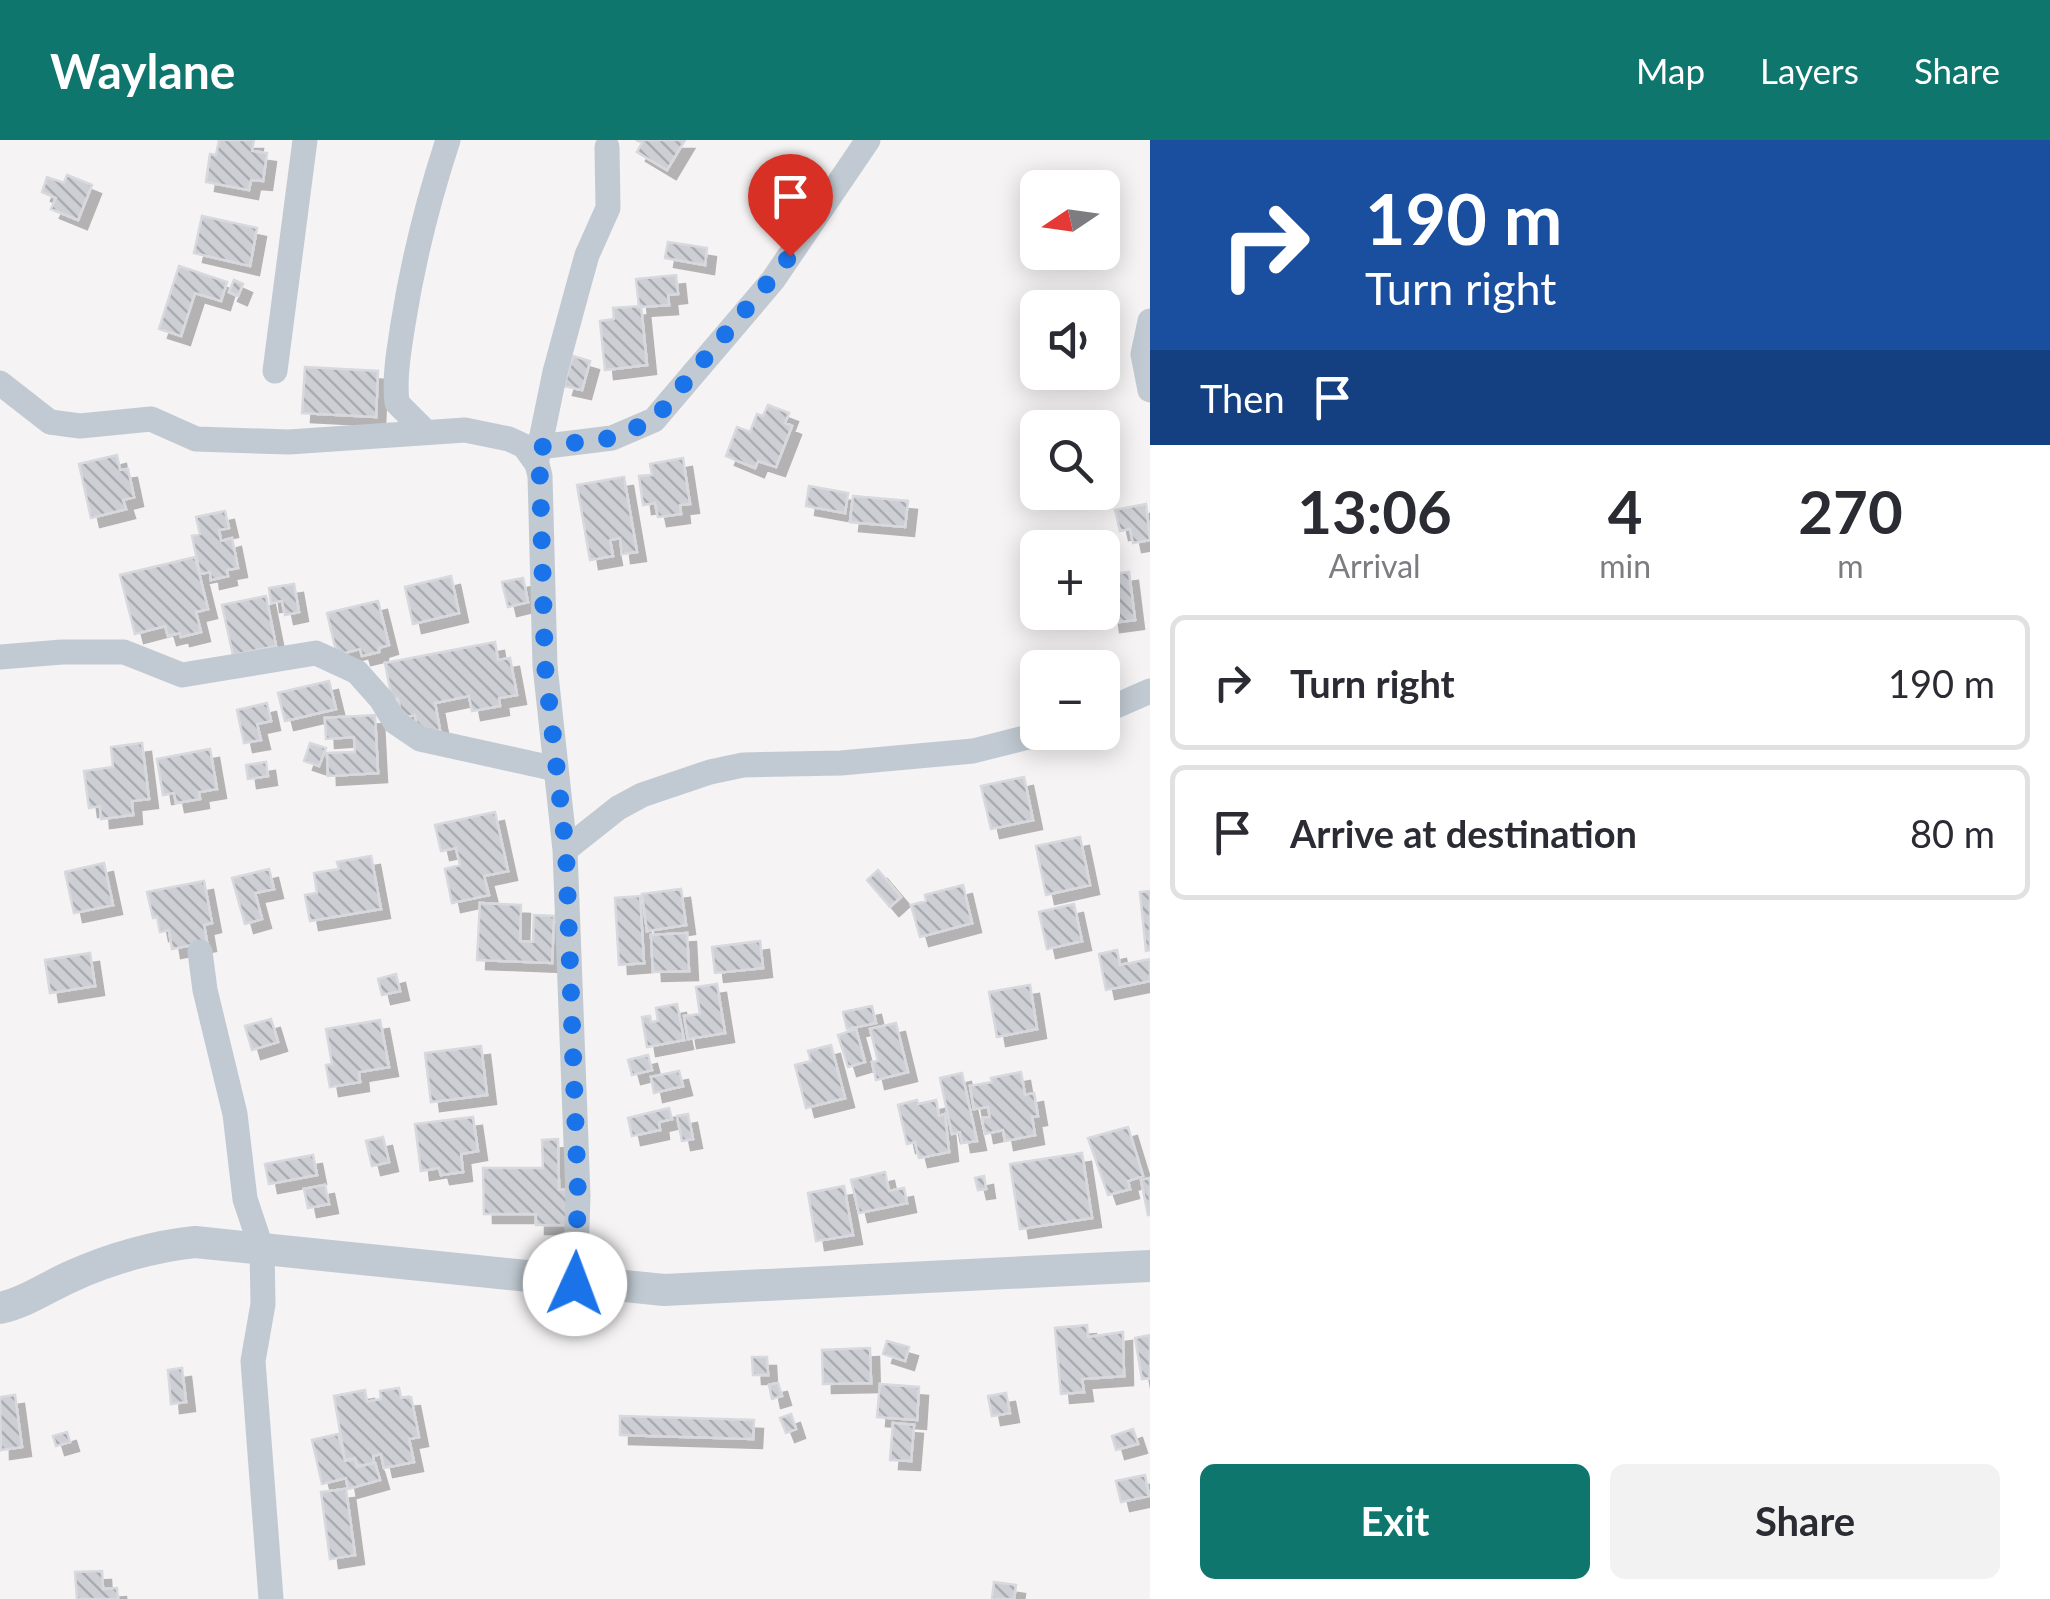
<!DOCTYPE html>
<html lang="en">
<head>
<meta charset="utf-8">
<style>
  :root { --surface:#fff; --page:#f2f2f3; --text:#2b2b33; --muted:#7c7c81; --line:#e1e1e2; --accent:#0f766e }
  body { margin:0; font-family:Lato,sans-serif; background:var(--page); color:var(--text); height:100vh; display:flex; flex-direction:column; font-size:38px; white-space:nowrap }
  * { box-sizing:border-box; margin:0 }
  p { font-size:32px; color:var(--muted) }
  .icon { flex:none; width:55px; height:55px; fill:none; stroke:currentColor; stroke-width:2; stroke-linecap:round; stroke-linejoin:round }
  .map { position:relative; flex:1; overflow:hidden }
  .side { display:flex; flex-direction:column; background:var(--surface); width:900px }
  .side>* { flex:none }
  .hud { background:#1a4fa0; color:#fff; overflow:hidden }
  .needle { width:65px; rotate:257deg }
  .fabs { position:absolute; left:1020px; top:30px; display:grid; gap:20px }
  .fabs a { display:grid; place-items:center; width:100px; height:100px; border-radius:15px; background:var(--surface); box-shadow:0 5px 25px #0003; font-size:50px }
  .pin { position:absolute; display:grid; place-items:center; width:85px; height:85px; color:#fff; margin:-102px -42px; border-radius:50% 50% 50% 0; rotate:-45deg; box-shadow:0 0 10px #0007 }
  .pin .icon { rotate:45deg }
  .me { position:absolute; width:110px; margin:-55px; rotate:2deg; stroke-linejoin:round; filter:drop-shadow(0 0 8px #0008) }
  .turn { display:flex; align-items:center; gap:35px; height:210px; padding:0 50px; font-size:45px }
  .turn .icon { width:130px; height:130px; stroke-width:2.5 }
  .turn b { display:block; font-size:70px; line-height:85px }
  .then { display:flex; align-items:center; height:95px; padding:0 50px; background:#0003; gap:20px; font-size:38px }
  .eta { display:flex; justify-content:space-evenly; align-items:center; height:170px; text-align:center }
  .eta b { font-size:60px; font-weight:700; line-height:70px }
  .button { display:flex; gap:20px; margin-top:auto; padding:20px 50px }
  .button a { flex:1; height:115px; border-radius:15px; background:var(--accent); color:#fff; font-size:40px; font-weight:700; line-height:115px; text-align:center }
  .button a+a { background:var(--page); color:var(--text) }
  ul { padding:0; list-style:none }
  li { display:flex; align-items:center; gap:30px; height:135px; margin:0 20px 15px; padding:0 30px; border:5px solid var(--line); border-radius:15px }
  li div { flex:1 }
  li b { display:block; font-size:38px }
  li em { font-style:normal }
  header { display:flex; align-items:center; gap:60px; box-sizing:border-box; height:140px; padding:0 50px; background:var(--accent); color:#fff }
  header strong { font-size:48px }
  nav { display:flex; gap:55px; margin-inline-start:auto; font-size:35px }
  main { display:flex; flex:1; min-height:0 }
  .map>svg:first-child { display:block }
  .building { fill:url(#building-back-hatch); stroke:#d7d9de; stroke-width:2.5; filter:url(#shadow) }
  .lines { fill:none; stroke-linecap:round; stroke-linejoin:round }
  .minor { stroke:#c1cad2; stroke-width:25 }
  .tertiary { stroke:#c1cad2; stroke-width:32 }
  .route { stroke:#1a73e8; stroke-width:18; stroke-dasharray:0 32.4 }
</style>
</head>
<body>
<header>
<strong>Waylane</strong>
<nav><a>Map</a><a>Layers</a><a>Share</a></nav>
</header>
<main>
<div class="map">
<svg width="1150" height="1459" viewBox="0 0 1150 1459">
  <defs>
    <pattern id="building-back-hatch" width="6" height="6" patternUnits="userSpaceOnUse" patternTransform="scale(2.5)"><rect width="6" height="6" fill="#cdcfd5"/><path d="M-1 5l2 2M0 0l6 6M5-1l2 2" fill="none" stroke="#a8abb0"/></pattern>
    <filter id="shadow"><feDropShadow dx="9" dy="9" stdDeviation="0" flood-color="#0004"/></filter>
  </defs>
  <rect width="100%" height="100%" fill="#f5f3f3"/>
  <path class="building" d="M219,0H254L252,11L267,13L263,41L251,40L249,50L206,42L210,14L216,15Z
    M636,0H685L667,30L637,12L642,3Z
    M67,35L92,45L78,80L51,69L56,58L42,52L47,37L64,43Z
    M202,76L257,88L250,126L194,113Z
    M668,102L707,108L705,125L665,118Z
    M179,126L227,142L221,161L195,153L181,196L159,189Z
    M676,135L678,154L668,155L669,165L639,167L636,139Z
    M234,140L243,144L238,156L229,152Z
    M641,166L647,225L605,230L600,181L614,179L613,168Z
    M573,216L590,221L582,250L564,246Z
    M305,227L378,231L376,277L302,273Z
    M768,265L789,273L785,283L792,286L776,327L758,321L755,328L726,316L737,287L750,292L757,274L763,276Z
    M117,315L120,330L128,329L134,357L123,360L126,369L91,378L79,324Z
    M683,318L690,364L680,365L681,374L658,377L655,363L643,365L639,336L652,335L650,324Z
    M624,337L637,412L622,414L620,398L610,400L613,416L590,420L577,345Z
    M809,346L848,353L845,373L806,366Z
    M853,356L908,361L905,387L850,382Z
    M1146,364L1150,400L1133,403L1130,389L1120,391L1115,370Z
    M225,371L229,388L219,390L221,401L232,398L238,428L227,430L228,436L211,440L210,432L200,434L192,396L200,394L196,377Z
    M195,417L208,469L196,472L201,492L181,497L180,493L168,496L165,486L135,494L120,435Z
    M1129,432L1135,480L1111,483L1105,435Z
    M451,436L459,473L413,484L405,447Z
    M523,438L528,462L508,467L502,442Z
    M294,444L299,472L285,475L282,461L271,463L269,448Z
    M266,456L276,506L233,515L222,465Z
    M378,461L389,505L379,508V512L362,516L360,509L337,515L327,473Z
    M495,502L498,520L510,518L517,555L499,558L500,566L472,571L469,556L435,563L440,590L418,594L415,575L402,578L398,558L392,559L385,523Z
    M329,541L336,569L285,581L278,553Z
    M267,563L271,581L257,584L261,600L244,603L237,570Z
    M375,575L378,633L328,636L327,613L355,612L354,597L326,599L325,578Z
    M142,603L149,659L132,661L133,675L101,679L100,666L89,668L84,631L113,627L111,607Z
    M310,603L326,608L319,626L304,621Z
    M210,609L217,649L199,652L200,659L176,663L174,653L163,655L157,619Z
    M266,622L268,636L248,639L246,625Z
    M1024,637L1033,680L991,689L981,646Z
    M495,672L508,731L484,736L489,755L452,763L445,729L460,725L456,708L441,711L435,685Z
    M1080,697L1090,745L1046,755L1036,706Z
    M371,716L381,769L310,781L305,755L317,753L314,733L339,729L337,722Z
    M104,723L113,765L74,773L65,732Z
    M269,729L274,749L255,753L262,779L245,784L232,738Z
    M878,730L901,757L890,767L867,740Z
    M204,741L212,783L204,785L207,802L172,809L169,790L160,792L157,777L153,778L147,752Z
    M963,745L972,783L920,797L911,765L926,761L925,755Z
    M681,749L686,785L647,791L642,754Z
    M1150,751V810L1146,811L1140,752Z
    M640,756L644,823L619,825L615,758Z
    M480,763L521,765L520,801L533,802L534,775L554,776L552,823L477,820Z
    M1074,764L1082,801L1047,809L1039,772Z
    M687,793L689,831L653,832L651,795Z
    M760,801L763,828L715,833L712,807Z
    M1117,810L1120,825L1150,819V841L1106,850L1099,814Z
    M90,813L95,846L50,853L45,820Z
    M396,834L400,851L382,855L378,839Z
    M717,844L725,893L688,899L684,876L700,874L696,847Z
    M1030,845L1037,889L997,897L989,852Z
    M677,864L684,900L647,907L642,877L650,876L651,882L658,881L656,868Z
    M872,866L876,883L847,889L843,872Z
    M271,879L278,902L252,910L245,886Z
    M380,880L389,927L359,932L360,942L330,947L326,925L332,924L326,889Z
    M896,883L908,932L876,940L872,922L878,921L870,889Z
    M856,889L865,922L848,927L838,895Z
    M831,905L845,958L806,968L795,925L811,921L808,911Z
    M481,906L487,955L431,962L425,913Z
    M648,915L652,930L632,935L628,920Z
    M679,931L683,946L654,953L651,937Z
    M1021,932L1025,955L1034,953L1038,976L1032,977L1035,995L1005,1001L1003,990L985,994L982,978L990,977L988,967L974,969L970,946L992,942L991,938Z
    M962,933L977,1001L962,1003L960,992L952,994L940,938Z
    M917,960L918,964L936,960L939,976L945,974L949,1012L919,1018L915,1002L907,1004L898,965Z
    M669,968L672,979L659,982L660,990L632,996L628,978Z
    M688,974L693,999L682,1001L677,976Z
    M473,977L478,1011L461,1014L463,1032L441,1035L439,1028L421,1031L415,984Z
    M1128,987L1143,1036L1128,1041L1130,1049L1108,1055L1088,998Z
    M383,997L389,1022L372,1026L366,1001Z
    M558,999L559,1050L571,1049L572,1085H536V1074H484L483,1028H543L542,1000Z
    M1082,1013L1092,1078L1020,1089L1010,1024Z
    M313,1015L317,1035L269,1044L265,1024Z
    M885,1032L889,1051L904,1048L907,1063L859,1073L851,1040Z
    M984,1036L986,1049L978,1050L975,1038Z
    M1150,1038V1075H1148L1141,1040Z
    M325,1045L329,1064L308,1068L304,1049Z
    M844,1046L853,1095L816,1101L808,1053Z
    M1087,1185L1088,1197L1123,1192L1124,1236L1082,1239L1084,1252L1061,1254L1055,1188Z
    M1150,1195V1238L1142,1239L1135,1198Z
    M887,1201L909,1207L905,1221L883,1214Z
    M870,1208L871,1243L823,1244L822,1210Z
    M752,1217H767L768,1235H753Z
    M182,1228L186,1262L171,1264L168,1230Z
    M778,1243L782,1256L772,1259L769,1245Z
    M880,1244L919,1247L917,1280L877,1277Z
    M399,1248L401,1258L411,1257L419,1297L409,1299L414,1322L384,1328L381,1314L373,1316L374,1323L357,1326L355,1318L345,1320L334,1256L365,1250L367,1262L381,1259L380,1251Z
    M1006,1253L1010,1273L992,1276L988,1256Z
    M15,1255L22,1307L1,1310L0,1257Z
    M791,1274L796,1289L786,1293L780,1278Z
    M620,1276L754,1280L753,1299L620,1295Z
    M893,1283L914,1285L911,1321L890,1320Z
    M1133,1289L1138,1304L1116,1310L1112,1296Z
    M67,1292L70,1302L56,1306L53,1296Z
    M338,1294L345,1321L355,1319L357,1327L375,1323L380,1340L348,1349L346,1338L322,1344L312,1300Z
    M1145,1335L1149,1356L1121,1362L1116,1341Z
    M346,1349L355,1415L330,1419L321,1352Z
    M102,1431L103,1449L117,1448L118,1459H77L75,1432Z
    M994,1442L1016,1445L1014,1459H992Z"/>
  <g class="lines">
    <path class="minor" d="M1150,181L1143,214L1150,250
      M275,231L305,0
      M0,243L50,282L80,286L151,279L196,299L289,302L465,290L509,299L524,306L537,324L540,336L545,526L565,710L578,1056L575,1143
      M425,291L397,263C394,237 399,210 403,184C413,120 428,61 448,0
      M539,307L612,298L654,280L773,140L868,0
      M537,319L555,232L577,151L587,115L608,68L607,7
      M0,517L62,512H124L182,535L316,513L357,532L381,559L395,582L420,599L556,629
      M1102,572L1150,551
      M565,710L618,668L642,655L710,632L743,625L841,623L973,611L1048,592
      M200,812L205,850L235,974L245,1059L262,1110L263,1164L253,1221L271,1459"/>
    <path class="tertiary" d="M0,1168C27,1162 47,1147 72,1136C109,1119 155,1106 195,1102L664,1150L1150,1126"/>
  </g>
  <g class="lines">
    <path class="route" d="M575,1144L578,1056L566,710L545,526L540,336L536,324L540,307L612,298L654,280L790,116"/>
  </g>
</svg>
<div class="fabs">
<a><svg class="needle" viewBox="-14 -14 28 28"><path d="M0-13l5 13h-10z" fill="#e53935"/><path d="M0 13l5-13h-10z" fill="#7c7c81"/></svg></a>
<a><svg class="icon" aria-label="sound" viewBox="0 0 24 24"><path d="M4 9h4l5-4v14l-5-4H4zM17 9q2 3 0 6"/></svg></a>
<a><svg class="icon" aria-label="search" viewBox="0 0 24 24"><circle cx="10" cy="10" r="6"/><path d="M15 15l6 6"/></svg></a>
<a>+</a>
<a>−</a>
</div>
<div class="pin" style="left:790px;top:116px;background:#d93025"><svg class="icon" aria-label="arrive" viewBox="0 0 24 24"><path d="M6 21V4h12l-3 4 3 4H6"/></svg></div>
<svg class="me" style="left:575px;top:1144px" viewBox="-20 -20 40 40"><circle r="19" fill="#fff"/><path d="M0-13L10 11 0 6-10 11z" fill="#1a73e8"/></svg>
</div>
<section class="side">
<div class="hud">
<div class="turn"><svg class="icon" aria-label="right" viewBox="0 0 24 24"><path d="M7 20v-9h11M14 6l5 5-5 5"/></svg><div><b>190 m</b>Turn right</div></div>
<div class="then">Then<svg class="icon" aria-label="arrive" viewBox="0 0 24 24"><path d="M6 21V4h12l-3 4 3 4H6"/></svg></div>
</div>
<div class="eta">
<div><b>13:06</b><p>Arrival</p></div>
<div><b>4</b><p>min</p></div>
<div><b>270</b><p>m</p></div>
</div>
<ul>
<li><svg class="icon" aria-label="right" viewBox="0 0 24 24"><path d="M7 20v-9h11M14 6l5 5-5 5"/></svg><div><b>Turn right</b></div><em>190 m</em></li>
<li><svg class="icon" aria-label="arrive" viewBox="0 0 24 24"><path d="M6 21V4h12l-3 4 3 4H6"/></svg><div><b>Arrive at destination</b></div><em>80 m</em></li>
</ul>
<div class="button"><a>Exit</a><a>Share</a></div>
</section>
</main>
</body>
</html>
